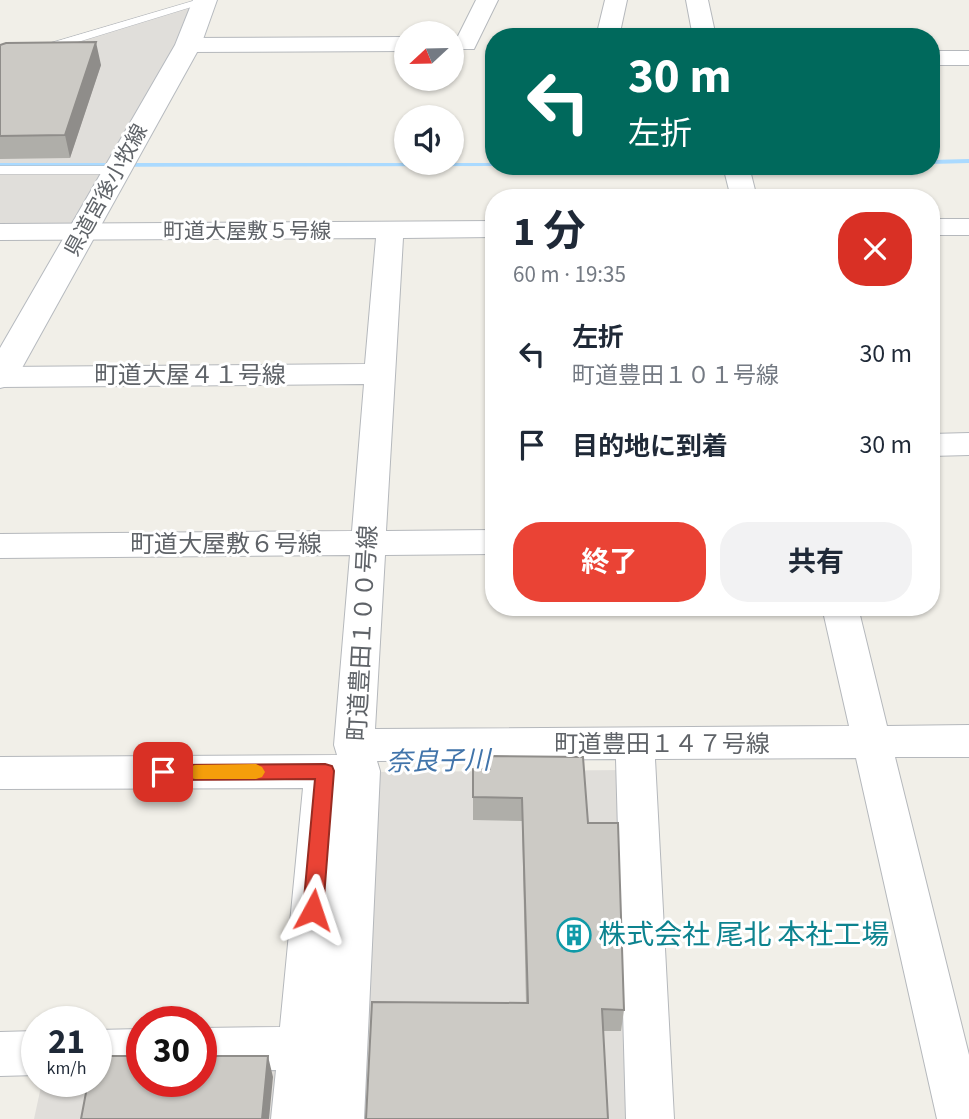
<!DOCTYPE html>
<html lang="ja">
<head>
<meta charset="utf-8">
<style>
  :root { --surface:#fff; --page:#f2f2f3; --text:#1f2937; --muted:#747a83; --accent:#ea4335 }
  body { margin:0; font-family:"Source Sans 3","Noto Sans JP",sans-serif; background:var(--page); color:var(--text); height:100vh; display:flex; flex-direction:column; font-size:26px; white-space:nowrap }
  * { box-sizing:border-box; margin:0 }
  p { font-size:23px; color:var(--muted) }
  .icon { flex:none; width:38px; height:38px; fill:none; stroke:currentColor; stroke-width:2; stroke-linecap:round; stroke-linejoin:round }
  .map { position:relative; flex:1; overflow:hidden }
  .drawer { position:absolute; left:485px; top:189px; width:455px; height:427px; display:flex; flex-direction:column; background:var(--surface); border-radius:28px; box-shadow:0 2px 5px #0004 }
  .drawer>* { flex:none }
  .top-card { position:absolute; left:485px; top:28px; width:455px; height:147px; border-radius:28px; box-shadow:0 2px 5px #0004; background:#00695c; color:#fff; overflow:hidden }
  .needle { width:46px; rotate:248deg }
  .fabs { position:absolute; left:394px; top:21px; display:grid; gap:14px }
  .fabs a { display:grid; place-items:center; width:70px; height:70px; border-radius:50%; background:var(--surface); box-shadow:0 2px 5px #0004; font-size:35px }
  .speed { position:absolute; left:21px; top:1006px; display:flex; gap:14px; font-size:35px; font-weight:700; text-align:center }
  .speed>* { display:grid; place-content:center; width:91px; height:91px; border-radius:50%; background:var(--surface); box-shadow:0 2px 5px #0004; line-height:1 }
  .speed small { font-size:18px; font-weight:400 }
  .speed .limit { border:10px solid #d22; background:#fff; color:#111 }
  .pin { position:absolute; display:grid; place-items:center; width:60px; height:60px; color:#fff; margin:-30px; border-radius:14px; box-shadow:0 4px 10px #0006 }
  .me { position:absolute; width:77px; margin:-38px; rotate:5deg; stroke-linejoin:round; filter:drop-shadow(0 0 5px #0008) }
  .turn { display:flex; align-items:center; gap:24px; height:147px; padding:0 28px; font-size:32px }
  .turn .icon { width:91px; height:91px; stroke-width:2.5 }
  .turn b { display:block; font-size:49px; line-height:60px }
  .round { display:grid; place-items:center; flex:none; width:74px; height:74px; border-radius:28px; background:var(--page) }
  .headline { display:flex; align-items:center; justify-content:space-between; height:119px; padding:0 28px }
  h1 { font-size:42px; font-weight:700; line-height:52px }
  .button { display:flex; gap:14px; margin-top:auto; padding:14px 28px }
  .button a { flex:1; height:80px; border-radius:28px; background:var(--accent); color:#fff; font-size:28px; font-weight:700; line-height:80px; text-align:center }
  .button a+a { background:var(--page); color:var(--text) }
  ul { padding:0; list-style:none }
  li { display:flex; align-items:center; gap:21px; height:91px; padding:0 28px }
  li div { flex:1 }
  li b { display:block; font-size:26px }
  li em { font-style:normal }
  .map>svg:first-child { display:block }
  .industrial { fill:#e0deda }
  .lines { fill:none; stroke-linecap:round; stroke-linejoin:round }
  .stream { fill:#aadaff; fill-rule:evenodd }
  .service-casing { stroke:#b5b8bc; stroke-width:1 }
  .minor-casing { stroke:#b5b8bc; stroke-width:2 }
  .secondary-casing { stroke:#b6babf; stroke-width:2 }
  .service { fill:#fff; fill-rule:evenodd }
  .minor { fill:#fff; fill-rule:evenodd }
  .secondary { fill:#fff; fill-rule:evenodd }
  .wall { fill:#afaea9 }
  .shaded-wall { fill:#8f8d8a }
  .building { fill:#cccac5; stroke:#8f8d8a; stroke-width:2 }
  .route { fill:#ea4335; stroke:#982c22; stroke-width:2 }
  .slow { fill:#f59e0b }
  .labels { text-anchor:middle; dominant-baseline:central; stroke-width:6; stroke-linejoin:round; paint-order:stroke }
  .far-street-label { font-size:21px; fill:#5f6368; stroke:#fff }
  .street-label { font-size:24px; fill:#5f6368; stroke:#fff }
  .water-label { font-size:26px; font-style:italic; fill:#4174aa; stroke:#fff }
  .near-culture-label { font-size:28px; fill:#0d838f; stroke:#fff; text-anchor:start }
</style>
</head>
<body>
<div class="map">
<svg width="969" height="1119" viewBox="0 0 969 1119">
  <rect width="100%" height="100%" fill="#f1efe8"/>
  <path class="industrial" d="M205,1L83,231L0,232V62Z
    M627,770L638,1119H349L367,772Z
    M282,1058L277,1119H34L42,1082H201Z"/>
  <g class="lines">
    <path class="stream" d="M969,159V163L931,164V160Z
      M0,163H494V166H496L0,167Z"/>
    <defs>
      <path id="service" d="M196,0L211,1L0,66V58Z
        M0,166H117L124,170L117,174H0Z"/>
      <path id="minor" d="M476,0H498L474,49H458L454,44Z
        M605,0H627L619,37H596Z
        M686,0H708L716,37H693Z
        M406,37V51L188,52L180,50L176,45L180,40L188,38Z
        M931,51H969V65H931Z
        M723,166H749L757,198H731Z
        M931,219H969V235H931Z
        M494,221V237L403,238L386,531L494,530V554L385,555L375,729L849,726L822,607H858L887,726L969,725V757H895L969,1055V1119H937L856,758L655,759L674,1119H626L616,759L377,761L380,771L364,1119H271L276,1070L201,1072V1028L280,1027L303,788L0,789V757L337,755L334,745L350,555L0,558V534L352,531L364,384L0,387V367L365,364L376,238L0,240V224Z
        M969,433V455L931,456V434Z
        M142,1029V1073L96,1074V1030Z
        M37,1031V1075L0,1076V1032Z"/>
      <path id="secondary" d="M193,0H217L201,45L17,377L12,385L0,388V348L175,45Z"/>
    </defs>
    <use href="#service" class="service-casing"/>
    <use href="#minor" class="minor-casing"/>
    <use href="#secondary" class="secondary-casing"/>
    <use href="#service" class="service"/>
    <use href="#minor" class="minor"/>
    <use href="#secondary" class="secondary"/>
  </g>
  <path class="wall" d="M0,45L101,65L70,158L0,159Z
    M473,769L588,823L624,1010L621,1031H603L526,1003L522,821L473,820Z"/>
  <path class="shaded-wall" d="M96,42L101,65L70,158L65,135Z
    M268,1056L273,1077L269,1119H262Z"/>
  <path class="building" d="M96,42L65,135L0,136V45L6,43Z
    M490,756L583,757L588,823H618L624,1010L602,1009L608,1119H366L372,1002L528,1003L522,798L473,797V769H490Z
    M96,1056H142V1082H201V1056H268L262,1119H81L88,1082H96Z"/>
  <path class="route" d="M325,764L332,766L334,771L323,910L320,916L313,918L306,916L303,910L315,779L163,780L156,778L154,772L156,767L163,765Z"/>
  <path class="slow" d="M256,764L262,767L265,772L262,777L256,779H195L189,777L186,772L189,767L195,765Z"/>
  <defs>
    <symbol id="building-ring" viewBox="-11 -11 22 22"><circle r="9.5" fill="#fff" stroke="#0f9aa8" stroke-width="1.5"/><path d="M-4-6H4V6H1V3H-1V6H-4ZM-2.5-4.3h1.7v1.8h-1.7ZM.8-4.3h1.7v1.8H.8ZM-2.5-1h1.7V.8h-1.7ZM.8-1h1.7V.8H.8Z" fill="#0f9aa8"/></symbol>
  </defs>
  <g fill-rule="evenodd">
    <use href="#building-ring" x="555" y="916" width="38" height="38"/>
  </g>
  <g class="labels">
    <g class="far-street-label">
      <text transform="translate(106 190) rotate(-61)">県道宮後小牧線</text>
      <text x="247" y="231">町道大屋敷５号線</text>
    </g>
    <g class="street-label">
      <text x="190" y="375">町道大屋４１号線</text>
      <text x="226" y="544">町道大屋敷６号線</text>
      <text transform="translate(363 633) rotate(-87)">町道豊田１００号線</text>
      <text x="662" y="744">町道豊田１４７号線</text>
    </g>
    <g class="water-label">
      <text transform="translate(438 761) rotate(-1)">奈良子川</text>
    </g>
    <g class="near-culture-label">
      <text x="598" y="935">株式会社 尾北 本社工場</text>
    </g>
  </g>
</svg>
<div class="fabs">
<a><svg class="needle" viewBox="-14 -14 28 28"><path d="M0-13l5 13h-10z" fill="#e53935"/><path d="M0 13l5-13h-10z" fill="#747a83"/></svg></a>
<a><svg class="icon" aria-label="sound" viewBox="0 0 24 24"><path d="M4 9h4l5-4v14l-5-4H4zM17 9q2 3 0 6"/></svg></a>
</div>
<div class="speed"><div>21<small>km/h</small></div><div class="limit">30</div></div>
<div class="pin" style="left:163px;top:772px;background:#d93025"><svg class="icon" aria-label="arrive" viewBox="0 0 24 24"><path d="M6 21V4h12l-3 4 3 4H6"/></svg></div>
<svg class="me" style="left:313px;top:910px" viewBox="-20 -20 40 40"><path d="M0-17L14 15 0 8-14 15z" fill="#ea4335" stroke="#fff" stroke-width="4"/></svg>
<div class="top-card">
<div class="turn"><svg class="icon" aria-label="left" viewBox="0 0 24 24"><path d="M17 20v-9H6M10 6l-5 5 5 5"/></svg><div><b>30 m</b>左折</div></div>
</div>
<section class="drawer">
<div class="headline"><div><h1>1 分</h1><p>60 m · 19:35</p></div><a class="round" style="background:#d93025;color:#fff"><svg class="icon" aria-label="close" viewBox="0 0 24 24"><path d="M6 6l12 12M18 6L6 18"/></svg></a></div>
<ul>
<li><svg class="icon" aria-label="left" viewBox="0 0 24 24"><path d="M17 20v-9H6M10 6l-5 5 5 5"/></svg><div><b>左折</b><p>町道豊田１０１号線</p></div><em>30 m</em></li>
<li><svg class="icon" aria-label="arrive" viewBox="0 0 24 24"><path d="M6 21V4h12l-3 4 3 4H6"/></svg><div><b>目的地に到着</b></div><em>30 m</em></li>
</ul>
<div class="button"><a>終了</a><a>共有</a></div>
</section>
</div>
</body>
</html>
